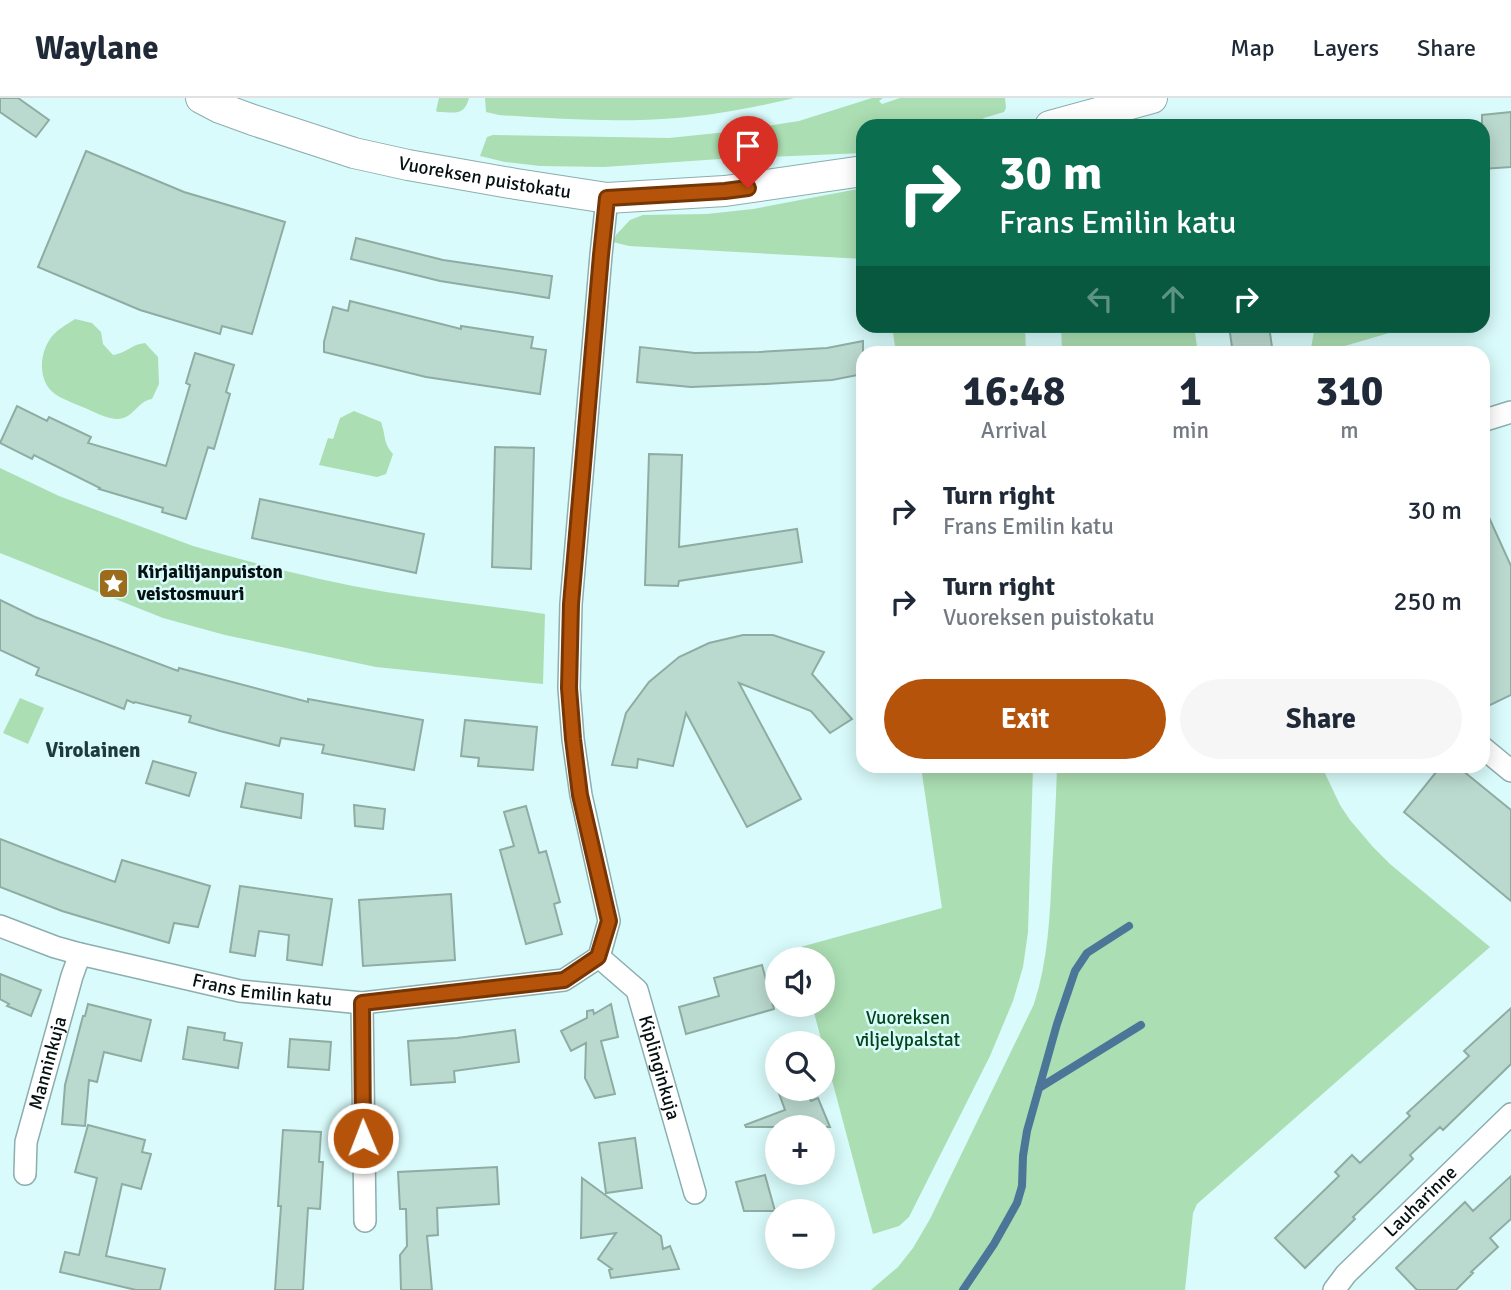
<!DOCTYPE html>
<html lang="en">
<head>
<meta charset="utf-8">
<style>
  :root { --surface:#fff; --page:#f6f6f7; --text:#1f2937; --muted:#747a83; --line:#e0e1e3; --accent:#b45309 }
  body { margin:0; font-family:Signika,sans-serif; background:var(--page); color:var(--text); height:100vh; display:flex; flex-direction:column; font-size:26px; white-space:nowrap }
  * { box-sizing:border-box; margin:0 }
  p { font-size:23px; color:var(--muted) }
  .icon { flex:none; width:38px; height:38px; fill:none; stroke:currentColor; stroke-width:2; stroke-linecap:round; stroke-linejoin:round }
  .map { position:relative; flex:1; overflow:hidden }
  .panel { position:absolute; left:856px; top:248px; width:634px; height:427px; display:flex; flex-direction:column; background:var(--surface); border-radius:21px; box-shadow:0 4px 18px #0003 }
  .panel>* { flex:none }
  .top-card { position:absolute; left:856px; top:21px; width:634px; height:214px; border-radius:21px; box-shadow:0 4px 18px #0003; background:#0b6e4f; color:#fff; overflow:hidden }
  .tools { position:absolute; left:765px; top:849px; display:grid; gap:14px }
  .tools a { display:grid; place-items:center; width:70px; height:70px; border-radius:50%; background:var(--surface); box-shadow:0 4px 18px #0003; font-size:35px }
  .pin { position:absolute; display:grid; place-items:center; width:60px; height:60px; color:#fff; margin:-72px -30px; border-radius:50% 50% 50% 0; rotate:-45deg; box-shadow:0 0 7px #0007 }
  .pin .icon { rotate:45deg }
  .me { position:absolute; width:77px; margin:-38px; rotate:359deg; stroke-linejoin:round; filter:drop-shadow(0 0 5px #0008) }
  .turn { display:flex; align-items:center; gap:24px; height:147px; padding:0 28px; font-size:32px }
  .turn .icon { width:91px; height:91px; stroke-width:2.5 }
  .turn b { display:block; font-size:49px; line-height:60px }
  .lanes { display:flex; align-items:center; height:66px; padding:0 28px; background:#0003; justify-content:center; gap:35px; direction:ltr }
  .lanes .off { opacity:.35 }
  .eta { display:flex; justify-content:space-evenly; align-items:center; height:119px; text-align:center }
  .eta b { font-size:42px; font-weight:700; line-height:49px }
  .primary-button { display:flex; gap:14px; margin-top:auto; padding:14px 28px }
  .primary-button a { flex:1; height:80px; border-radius:42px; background:var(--accent); color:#fff; font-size:28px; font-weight:700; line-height:80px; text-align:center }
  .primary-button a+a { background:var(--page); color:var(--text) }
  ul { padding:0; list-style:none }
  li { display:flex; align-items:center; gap:21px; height:91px; padding:0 28px }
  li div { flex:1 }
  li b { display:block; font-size:26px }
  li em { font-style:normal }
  header { display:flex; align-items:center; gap:42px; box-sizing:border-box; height:98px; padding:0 35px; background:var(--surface); border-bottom:2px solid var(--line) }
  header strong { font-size:33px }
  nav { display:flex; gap:38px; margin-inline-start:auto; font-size:24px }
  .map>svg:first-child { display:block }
  .green { fill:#abdeb2 }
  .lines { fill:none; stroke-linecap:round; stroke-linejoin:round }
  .stream { stroke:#4c7697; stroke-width:8 }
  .building { fill:#bbdacf; stroke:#8faca2; stroke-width:2 }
  .street-casing { stroke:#8dadae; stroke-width:24 }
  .secondary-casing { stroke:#8dadae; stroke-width:32 }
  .street { stroke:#fff; stroke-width:21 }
  .secondary { stroke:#fff; stroke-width:30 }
  .route-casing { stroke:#753606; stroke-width:18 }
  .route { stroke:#b45309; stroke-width:12 }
  .labels { text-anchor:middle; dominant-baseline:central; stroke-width:5; stroke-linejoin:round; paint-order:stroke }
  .street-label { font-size:19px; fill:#061112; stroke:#d9fbfb }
  .poi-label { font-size:19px; font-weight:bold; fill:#061112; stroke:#d9fbfb; text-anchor:start }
  .park-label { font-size:19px; fill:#014519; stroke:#d9fbfb }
  .neighbourhood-label { font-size:21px; font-weight:bold; fill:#1d3b3b; stroke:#d9fbfb }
</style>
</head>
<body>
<header>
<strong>Waylane</strong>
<nav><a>Map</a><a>Layers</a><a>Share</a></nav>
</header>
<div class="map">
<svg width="1511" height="1192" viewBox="0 0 1511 1192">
  <rect width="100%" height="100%" fill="#d9fbfb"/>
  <path class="green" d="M439,0H469C464,19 454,14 438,14L436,13Z
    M485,0H794C756,9 716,17 677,20C618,25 557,21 499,17L486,14Z
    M872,0H883L879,3L882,6L900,0H1005L1006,10L1004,14L984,20L972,28H863V55L720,61L604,69L540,68L505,64L480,58L487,39L493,37L669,40L727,34L799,23Z
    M863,90V161L629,148L613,144L616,137L630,122L643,117L707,116L753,111Z
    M75,221L92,225L101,234L103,246L113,257C129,254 130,247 145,245L158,259L159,286L152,301C137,303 133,322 116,321C106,320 94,314 85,310C76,306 64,302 55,296C38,284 39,257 50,241C56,232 66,227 75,221Z
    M892,228H1025L1026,255H896Z
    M1061,228H1194L1198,255H1062Z
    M1315,228H1413L1321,255H1307L1311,250Z
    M354,313L381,324C386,338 383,345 393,356L386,376L377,379L319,367L328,340L333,341L340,320Z
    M0,370L59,398L193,448C257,466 321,483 386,494C439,503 492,508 545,516L543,586L376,569L225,537L163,520L0,455Z
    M20,600L44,610L28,646L3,635Z
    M921,669H1033L1028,834L1023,869L1013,903L990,958L909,1119L899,1128L873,1136L812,907L822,906V861H800L797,850L942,810Z
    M1057,669H1322L1340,707L1350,722L1373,749L1390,766L1490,849L1197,1106L1193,1115L1185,1192H871L898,1169L913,1150L930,1121L1034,906C1048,863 1050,818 1052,772C1054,738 1056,704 1057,669Z"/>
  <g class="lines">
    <path class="stream" d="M1039,990L1141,927
      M963,1192L994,1146L1017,1105L1022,1088L1023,1058L1027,1033L1057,926L1075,873L1087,855L1129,828"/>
  </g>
  <path class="building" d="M0,0H18L49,22L36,39L0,14Z
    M1511,14V69L1482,71V17Z
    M86,53L184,94L285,124L252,236L222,228L220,236L140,212L38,169Z
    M356,140L443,162L552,178L549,200L440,183L351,161Z
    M350,203L461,231V228L533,239L531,250L546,252L540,296L426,279L324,254V244L333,209L348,213Z
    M1229,228H1269L1273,256H1233Z
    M863,243V276L832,282L766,286L691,289L637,284L640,249L695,255L759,254L827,250Z
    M195,255L234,267L226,294L230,296L214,351L208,349L186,421L162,414L163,410L99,391L100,390L34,357L32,361L0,345L17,308L47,323L49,319L91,339L88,345L166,368L190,287L186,285Z
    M495,349L534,350L531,471L492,469Z
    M649,356L682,357L679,449L797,431L802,464L679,483L678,488L645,487Z
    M260,401L424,436L416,475L252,440Z
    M1482,404L1511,468V597L1482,611Z
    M0,502L35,519L178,573L179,570L308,604V601L423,622L414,672L322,655L324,647L281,640L279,648L220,633L189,624L191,618L135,604L134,605L127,602L124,611L36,577L39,570L0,552Z
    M743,537H773L824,554L812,576L852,621L830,635L811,613L739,585L801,701L747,729L686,615L673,668L638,661L637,670L612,667L626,615L649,584L679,559L709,545Z
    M465,622L537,629L533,672L478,668L479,660L461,658Z
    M153,663L196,675L189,698L146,685Z
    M1441,668H1457L1511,712V803L1404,714Z
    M246,685L303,696L301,720L241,709Z
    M354,707L385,711L383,731L355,728Z
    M526,708L539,755L546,753L560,804L554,806L562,836L526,846L500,752L514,748L504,714Z
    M0,741L57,763L115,784L122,762L210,788L198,829L174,825L169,845L62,813L0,789Z
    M240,788L332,801L322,867L287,862L289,837L259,833L255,858L230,854Z
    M451,796L455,862L363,868L359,802Z
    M762,867L774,911L686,936L679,909L719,898L714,880Z
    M0,876L41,892L31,918L7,908L9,906L0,901Z
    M88,906L151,922L141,963L104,954L97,984L89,982L85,1028L62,1026L65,987L83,918H85Z
    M611,906L618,939L601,943L615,996L595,1000L585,980L586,945L571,953L561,933L587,920V913L593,912L594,916Z
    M1511,910V966L1443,1032L1440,1029L1410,1057L1413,1061L1353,1119L1355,1121L1305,1170L1275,1140L1339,1078L1335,1074L1352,1057L1360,1065L1410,1018L1407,1015L1469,958L1464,953Z
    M188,929L225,935L224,942L242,945L238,970L183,961Z
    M515,932L519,964L454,973L455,984L411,987L408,943L457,940Z
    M290,941L331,944L329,972L288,969Z
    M777,990H806L811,1003L818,1000L830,1029H746L745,1027L785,1012Z
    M88,1027L145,1042L142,1054L151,1056L141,1091L122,1086L106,1158L165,1171L160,1192H136L60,1174L65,1154L79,1157L97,1080L75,1074Z
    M283,1032L321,1034L319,1064H323L320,1111L308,1110L303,1192H275L281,1108H278Z
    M635,1040L642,1090L606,1095L599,1045Z
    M497,1069L499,1106L437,1110L438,1137L427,1138L432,1192H401L400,1157L407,1148L406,1111H400L398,1074Z
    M765,1077L775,1113H744L736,1084Z
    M1511,1078V1121L1490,1140L1498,1149L1471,1174L1473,1175L1456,1192H1417L1396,1170L1465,1104L1473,1113Z
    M582,1080L661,1138L663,1151L670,1148L679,1171L611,1180L609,1172L612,1171L598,1161L616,1135L581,1140Z"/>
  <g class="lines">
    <defs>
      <g id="street">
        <path d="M1482,323L1511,314"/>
        <path d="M1482,649L1511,673"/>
        <path id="s1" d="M0,828L55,849L80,856L240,893L362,905L564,882L599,859L609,823L581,697L573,641L569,590L571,506L601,157L607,100"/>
        <path id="s2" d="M599,859L637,892L695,1095"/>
        <path d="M362,905L365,1123"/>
        <path id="s3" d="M25,1076L26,1044L72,878L80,856"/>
        <path id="s4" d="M1334,1192L1346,1176L1511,1016"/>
      </g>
      <g id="secondary">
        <path id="s5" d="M201,0L220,10L253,22L354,55L408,67L516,86L607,100L725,93L863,73"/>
        <path d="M1050,28L1152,0"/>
      </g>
    </defs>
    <use href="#street" class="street-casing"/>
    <use href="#secondary" class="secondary-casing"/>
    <use href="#street" class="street"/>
    <use href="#secondary" class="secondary"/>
  </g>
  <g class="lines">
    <defs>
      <path id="route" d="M363,1040L362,905L564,882L598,859L609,823L580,697L573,641L569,590L571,506L601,157L607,100L725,93L748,90"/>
    </defs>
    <use href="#route" class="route-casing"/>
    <use href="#route" class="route"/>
  </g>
  <defs>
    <symbol id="sight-square" viewBox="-11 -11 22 22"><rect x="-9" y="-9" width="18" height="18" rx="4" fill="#9a6c1c" stroke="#d9fbfb"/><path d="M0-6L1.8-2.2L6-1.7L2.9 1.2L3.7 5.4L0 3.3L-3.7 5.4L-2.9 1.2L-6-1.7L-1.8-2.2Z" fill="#fff"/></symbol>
  </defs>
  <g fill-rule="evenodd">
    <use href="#sight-square" x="96" y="468" width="35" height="35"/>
  </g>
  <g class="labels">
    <g class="street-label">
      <text stroke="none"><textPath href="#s5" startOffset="296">Vuoreksen puistokatu</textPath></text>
      <text stroke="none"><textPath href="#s1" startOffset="271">Frans Emilin katu</textPath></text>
      <text stroke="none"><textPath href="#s3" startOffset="114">Manninkuja</textPath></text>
      <text stroke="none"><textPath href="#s2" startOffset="131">Kiplinginkuja</textPath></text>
      <text stroke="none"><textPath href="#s4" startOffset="124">Lauharinne</textPath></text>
    </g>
    <g class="poi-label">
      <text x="137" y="474">Kirjailijanpuiston<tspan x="137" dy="22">veistosmuuri</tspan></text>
    </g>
    <g class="park-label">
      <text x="908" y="920">Vuoreksen<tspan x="908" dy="22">viljelypalstat</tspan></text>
    </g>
    <g class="neighbourhood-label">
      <text x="93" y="652">Virolainen</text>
    </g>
  </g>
</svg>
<div class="tools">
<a><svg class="icon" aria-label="sound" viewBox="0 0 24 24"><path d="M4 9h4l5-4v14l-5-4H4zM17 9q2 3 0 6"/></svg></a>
<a><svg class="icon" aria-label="search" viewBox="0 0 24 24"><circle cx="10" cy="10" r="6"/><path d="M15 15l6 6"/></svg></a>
<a>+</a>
<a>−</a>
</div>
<div class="pin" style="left:748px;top:90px;background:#d93025"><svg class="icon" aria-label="arrive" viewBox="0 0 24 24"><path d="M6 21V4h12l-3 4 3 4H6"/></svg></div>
<svg class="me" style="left:363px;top:1040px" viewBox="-20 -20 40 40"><circle r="17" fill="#b45309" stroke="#fff" stroke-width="3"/><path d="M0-11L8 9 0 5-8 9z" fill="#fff"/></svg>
<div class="top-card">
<div class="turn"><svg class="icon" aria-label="right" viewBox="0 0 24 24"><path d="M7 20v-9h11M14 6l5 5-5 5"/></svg><div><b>30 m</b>Frans Emilin katu</div></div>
<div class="lanes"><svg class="icon off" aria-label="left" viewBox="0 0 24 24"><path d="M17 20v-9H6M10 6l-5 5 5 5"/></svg><svg class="icon off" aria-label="ahead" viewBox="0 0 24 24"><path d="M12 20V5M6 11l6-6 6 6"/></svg><svg class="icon" aria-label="right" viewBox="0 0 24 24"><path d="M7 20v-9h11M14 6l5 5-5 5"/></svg></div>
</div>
<section class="panel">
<div class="eta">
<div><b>16:48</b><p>Arrival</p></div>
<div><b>1</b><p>min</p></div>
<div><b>310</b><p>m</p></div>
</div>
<ul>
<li><svg class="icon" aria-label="right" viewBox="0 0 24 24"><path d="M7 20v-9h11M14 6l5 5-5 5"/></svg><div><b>Turn right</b><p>Frans Emilin katu</p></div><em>30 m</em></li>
<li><svg class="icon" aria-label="right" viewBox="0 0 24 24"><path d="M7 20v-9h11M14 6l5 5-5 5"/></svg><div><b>Turn right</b><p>Vuoreksen puistokatu</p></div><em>250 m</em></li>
</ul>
<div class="primary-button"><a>Exit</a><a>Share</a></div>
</section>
</div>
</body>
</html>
